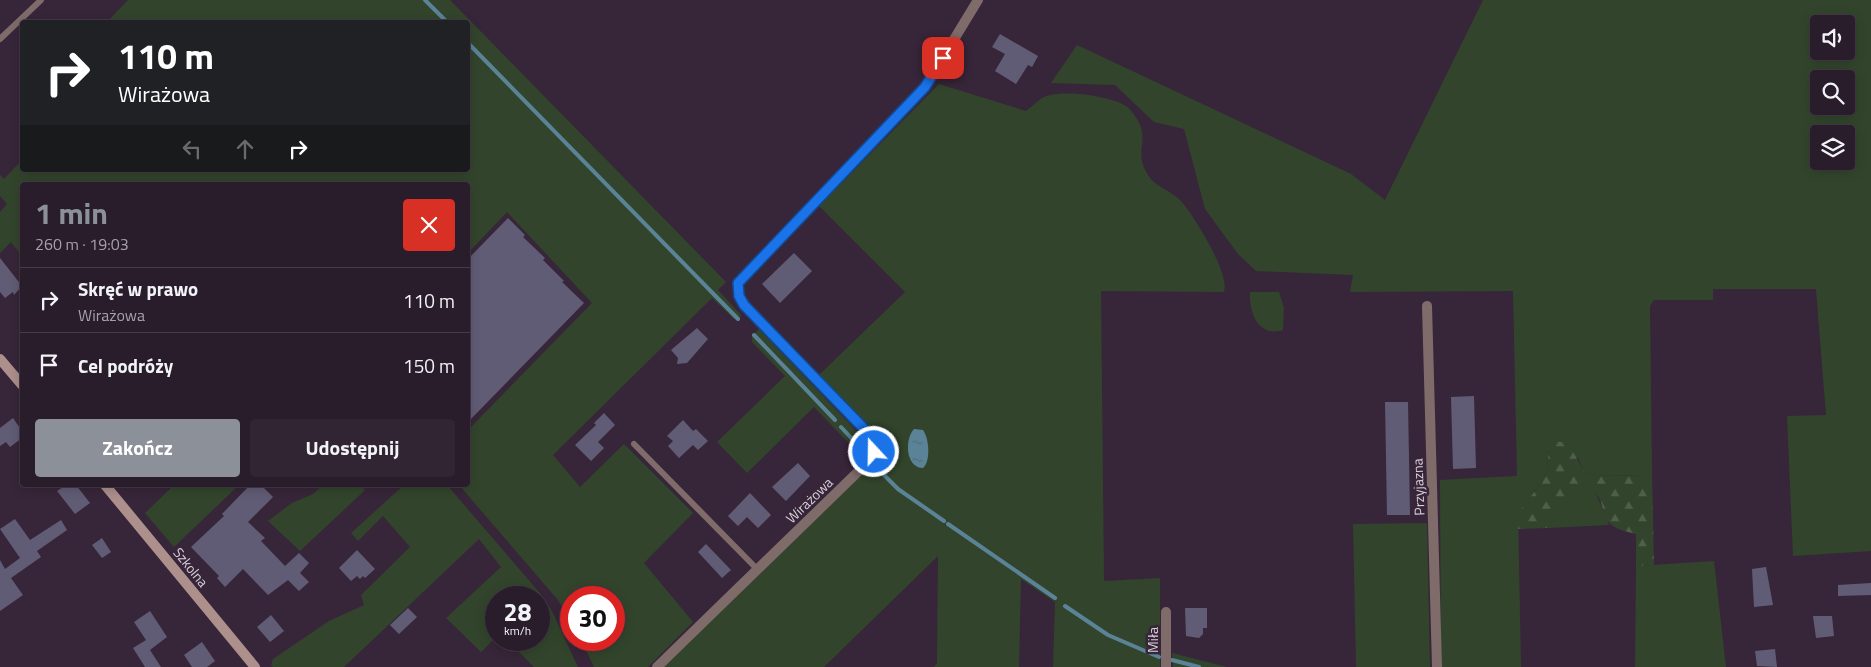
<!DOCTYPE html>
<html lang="pl">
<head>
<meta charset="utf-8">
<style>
  :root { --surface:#291c2b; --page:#312533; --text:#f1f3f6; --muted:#a5a1a9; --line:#453a47; --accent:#8c9099 }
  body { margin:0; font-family:"Titillium Web",sans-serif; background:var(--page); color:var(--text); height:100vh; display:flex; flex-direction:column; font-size:19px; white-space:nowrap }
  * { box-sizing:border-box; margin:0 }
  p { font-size:16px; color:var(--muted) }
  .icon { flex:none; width:28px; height:28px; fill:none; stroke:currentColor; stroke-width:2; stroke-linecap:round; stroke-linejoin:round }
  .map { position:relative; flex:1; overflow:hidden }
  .side { position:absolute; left:20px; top:182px; width:450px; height:305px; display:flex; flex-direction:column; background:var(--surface); border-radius:5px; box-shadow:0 2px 12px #0003,0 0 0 1px var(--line) }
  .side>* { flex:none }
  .banner { position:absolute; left:20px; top:20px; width:450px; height:152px; border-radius:5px; box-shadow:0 2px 12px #0003,0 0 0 1px var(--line); background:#202124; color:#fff; overflow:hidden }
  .tools { position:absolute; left:1810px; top:15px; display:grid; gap:10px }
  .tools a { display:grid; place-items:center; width:45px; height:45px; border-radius:5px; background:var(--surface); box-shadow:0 2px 12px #0003,0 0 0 1px var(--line); font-size:25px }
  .speed { position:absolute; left:485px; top:586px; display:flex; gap:10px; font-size:25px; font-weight:700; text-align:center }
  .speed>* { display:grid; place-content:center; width:65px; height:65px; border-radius:50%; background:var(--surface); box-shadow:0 2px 12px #0003,0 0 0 1px var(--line); line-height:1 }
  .speed small { font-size:12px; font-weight:400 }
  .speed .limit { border:8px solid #d22; background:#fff; color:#111 }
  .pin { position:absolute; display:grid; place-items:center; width:42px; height:42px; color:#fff; margin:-21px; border-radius:10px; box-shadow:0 2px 8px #0006 }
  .me { position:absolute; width:55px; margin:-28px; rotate:339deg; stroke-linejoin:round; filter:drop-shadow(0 0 4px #0008) }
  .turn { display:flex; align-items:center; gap:18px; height:105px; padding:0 15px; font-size:22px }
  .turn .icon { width:65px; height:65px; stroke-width:2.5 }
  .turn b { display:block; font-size:35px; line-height:42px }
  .lanes { display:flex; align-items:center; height:48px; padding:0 15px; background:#0003; justify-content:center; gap:25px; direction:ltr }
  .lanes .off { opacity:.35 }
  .round { display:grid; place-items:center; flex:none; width:52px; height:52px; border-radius:5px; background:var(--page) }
  .summary { display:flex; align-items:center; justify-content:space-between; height:85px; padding:0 15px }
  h1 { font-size:30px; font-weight:700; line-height:38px; color:var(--accent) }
  .action { display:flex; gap:10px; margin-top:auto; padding:10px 15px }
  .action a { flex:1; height:58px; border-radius:5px; background:var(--accent); color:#fff; font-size:20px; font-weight:700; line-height:58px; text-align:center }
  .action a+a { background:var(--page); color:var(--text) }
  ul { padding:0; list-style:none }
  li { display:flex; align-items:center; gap:15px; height:65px; padding:0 15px; border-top:1px solid var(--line) }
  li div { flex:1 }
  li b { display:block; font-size:19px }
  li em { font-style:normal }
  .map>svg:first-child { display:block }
  .grass { fill:#32452c; fill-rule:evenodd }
  .forest { fill:url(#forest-firs) }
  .water { fill:url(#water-ripples) }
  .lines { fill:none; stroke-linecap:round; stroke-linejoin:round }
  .stream { stroke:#5b8397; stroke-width:4 }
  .building { fill:#615c75 }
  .lane { stroke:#7f6c6a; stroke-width:6 }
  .street { stroke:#7f6c6a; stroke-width:10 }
  .secondary { stroke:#ad8f8c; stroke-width:10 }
  .route-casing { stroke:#114b97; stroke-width:12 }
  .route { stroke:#1a73e8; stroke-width:9 }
  .labels { text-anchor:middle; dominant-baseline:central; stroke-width:5; stroke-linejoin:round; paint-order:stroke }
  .street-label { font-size:14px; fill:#dad0db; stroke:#372639 }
</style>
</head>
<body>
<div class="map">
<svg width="1871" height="667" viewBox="0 0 1871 667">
  <defs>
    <pattern id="forest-firs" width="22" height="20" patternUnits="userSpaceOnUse" patternTransform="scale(1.25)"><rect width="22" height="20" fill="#32452c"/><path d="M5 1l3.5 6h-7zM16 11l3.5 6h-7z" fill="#4f5f4a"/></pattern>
    <pattern id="water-ripples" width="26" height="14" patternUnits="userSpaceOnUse" patternTransform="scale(1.25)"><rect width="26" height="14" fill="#5b8397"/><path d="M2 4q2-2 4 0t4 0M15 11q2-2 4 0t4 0" fill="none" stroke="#526b79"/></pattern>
  </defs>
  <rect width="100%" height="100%" fill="#372639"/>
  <path class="grass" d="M128,0H450L726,282L718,290L741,315L740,318L734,319L712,298L553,455L580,487L624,444L693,513L644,563L693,622L648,667H594L581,640H614V598H571V623L558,600L459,485H468V430L592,303L507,212L468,253V185H22V256L11,242L0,253V212L7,204L0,196V175L4,179L22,160V170H468V22H107Z
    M1483,0H1871V551L1793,556L1787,416L1826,415L1816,289H1713V300H1654L1650,306L1652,475L1596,476L1584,471L1578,458L1549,450L1547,470L1541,483L1518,513L1521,667H1441L1440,480L1517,476L1513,291L1350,292L1353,275L1256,271L1238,254L1205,209L1184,129L1154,122L1115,85L1051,83L1077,45L1351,174L1385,200ZM1819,24H1846V51H1819ZM1819,79H1846V106H1819ZM1819,134H1846V161H1819Z
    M939,84L1026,111C1032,107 1038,100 1044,97C1062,89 1110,96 1126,106C1131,109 1140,122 1141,128C1146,146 1135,154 1148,175C1155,187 1172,191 1181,201C1194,216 1230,273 1224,292L1101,291L1104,581L1160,578V667H1053L1055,602L1021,579L1019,667H934L937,663L938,556L824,667H664L889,448L819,375L905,292L819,206Z
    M1250,292H1279L1284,308L1283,330C1258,338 1249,312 1250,292Z
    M759,329L867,442L868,451L862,457L814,407L747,473L717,442L785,376L752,342V336Z
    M174,485H239L174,547L145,513Z
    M323,485H361L365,490L300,551L268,521L292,503L313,494Z
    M404,485H447L539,592L552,611L578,667H534L507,640H539V598H496V637L481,652L446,618L501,567L479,539L344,667H273L271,665L273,659L329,621L364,605L361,595L410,547L383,516L358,541L351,533Z
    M1588,485L1595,491L1609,525L1548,528L1573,486Z
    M1427,523L1430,667H1356L1353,524Z
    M1714,561L1726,667H1635L1636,566Z
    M1172,653L1227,667H1173Z"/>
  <path class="forest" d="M1554,441L1568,443L1584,471L1596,476L1652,475L1654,565L1636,566V534C1588,524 1615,507 1588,485L1573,487L1548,528L1518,529V513L1541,483L1547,470L1549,450Z"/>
  <path class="water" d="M914,429L923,430C929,438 931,461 923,468C906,468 904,440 914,429Z"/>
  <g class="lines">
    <path class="stream" d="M425,0L447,22
      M468,43L738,319
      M754,335L835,420
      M841,427L865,453
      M874,465L898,489L944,521
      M948,524L1055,598
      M1065,606L1108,635L1159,657
      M1172,660L1199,667"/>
  </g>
  <path class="building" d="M1000,34L1038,56L1032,67L1028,65L1016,84L995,71L1005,54L992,47Z
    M508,218L525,235L523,237L545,258L543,260L564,281L562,282L584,303L468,422V259Z
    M794,253L812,271L780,303L762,284Z
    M0,258L22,286L14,295L13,292L5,298L0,292Z
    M697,328L708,339L687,363L677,364L678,358L671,350Z
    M1474,396L1476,468L1453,469L1451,397Z
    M1385,402H1408L1410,515H1387Z
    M604,413L615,425L598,442L604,448L591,461L575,445L596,425L594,423Z
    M13,418L22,431V438L10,447L6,442L0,446V428Z
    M683,420L693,431L696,429L708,441L698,450L693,445L679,458L668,446L673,441L667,436Z
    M798,463L810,476L786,501L772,487Z
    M66,485H76L90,503L75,514L57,491Z
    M250,485H261L273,497L248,522L265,538L261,541L285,566L299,553L309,563L300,573L309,582L299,591L288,580L268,595L243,569L225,587L217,578L219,576L191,547L224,516L222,514Z
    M750,493L771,515L758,528L747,517L738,526L728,516Z
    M15,519L30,540L61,520L67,530L37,551L41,557L11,578L23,595L0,611V560L5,569L20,558L0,529Z
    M102,538L111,552L102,558L92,545Z
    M706,544L731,570L722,578L698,552Z
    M357,550L375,569L365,578L363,576L360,579L357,576L351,581L339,568Z
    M1766,567L1773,605L1754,607L1752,569Z
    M1871,583V595L1838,596V585Z
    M408,608L417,617L399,634L390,625Z
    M1185,608H1207V628H1203V634L1199,638L1186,636Z
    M150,611L167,637L150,650L161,667H145L133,648L146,640L134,622Z
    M271,615L284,631L270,642L257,627Z
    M1813,616H1832L1834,636L1816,638Z
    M202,642L215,661L207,667H192L184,655Z
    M1775,649L1777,667L1757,666L1755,651Z"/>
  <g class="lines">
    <path class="lane" d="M0,39L41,0
      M634,444L757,569"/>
    <path class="street" d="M1427,306L1437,667
      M1166,612V667
      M657,667L865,465L874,452L871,436L745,305L739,296L738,283L925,87L978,0"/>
    <path class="secondary" d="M0,359L22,385
      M105,485L255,667"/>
  </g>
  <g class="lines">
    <defs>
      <path id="route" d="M874,452L871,436L744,305L739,296L738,283L925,87L943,58"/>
    </defs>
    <use href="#route" class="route-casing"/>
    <use href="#route" class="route"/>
  </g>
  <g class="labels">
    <g class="street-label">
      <text transform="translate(1418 487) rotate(-92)">Przyjazna</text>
      <text transform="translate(809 500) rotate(-44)">Wirażowa</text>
      <text transform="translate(191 567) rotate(51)">Szkolna</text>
      <text transform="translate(1152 640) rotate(-90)">Miła</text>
    </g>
  </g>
</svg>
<div class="tools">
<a><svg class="icon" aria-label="sound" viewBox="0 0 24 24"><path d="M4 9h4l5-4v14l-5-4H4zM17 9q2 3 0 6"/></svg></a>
<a><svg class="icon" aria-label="search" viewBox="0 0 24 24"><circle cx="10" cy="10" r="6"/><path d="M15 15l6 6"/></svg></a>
<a><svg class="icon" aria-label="layers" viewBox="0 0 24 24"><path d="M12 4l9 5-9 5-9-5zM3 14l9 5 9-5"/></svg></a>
</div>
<div class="speed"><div>28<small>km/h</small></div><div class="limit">30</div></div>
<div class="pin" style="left:943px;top:58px;background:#d93025"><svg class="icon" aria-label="arrive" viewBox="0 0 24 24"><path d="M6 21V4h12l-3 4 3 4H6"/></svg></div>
<svg class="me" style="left:874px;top:452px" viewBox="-20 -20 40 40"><circle r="17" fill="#1a73e8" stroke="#fff" stroke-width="3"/><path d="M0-11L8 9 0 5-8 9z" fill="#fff"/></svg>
<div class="banner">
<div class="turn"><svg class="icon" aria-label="right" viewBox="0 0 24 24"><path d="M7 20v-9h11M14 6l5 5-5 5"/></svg><div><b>110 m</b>Wirażowa</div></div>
<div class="lanes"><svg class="icon off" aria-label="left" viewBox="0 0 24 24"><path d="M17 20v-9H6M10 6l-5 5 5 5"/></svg><svg class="icon off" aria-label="ahead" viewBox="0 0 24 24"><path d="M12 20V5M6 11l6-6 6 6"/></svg><svg class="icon" aria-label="right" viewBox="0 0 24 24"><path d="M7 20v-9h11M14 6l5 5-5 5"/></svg></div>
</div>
<section class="side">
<div class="summary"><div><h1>1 min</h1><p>260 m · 19:03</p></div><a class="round" style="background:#d93025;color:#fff"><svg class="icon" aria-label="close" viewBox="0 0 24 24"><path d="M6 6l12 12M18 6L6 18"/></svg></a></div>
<ul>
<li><svg class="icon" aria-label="right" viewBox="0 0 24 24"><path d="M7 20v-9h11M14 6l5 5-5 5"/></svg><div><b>Skręć w prawo</b><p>Wirażowa</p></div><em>110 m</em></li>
<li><svg class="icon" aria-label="arrive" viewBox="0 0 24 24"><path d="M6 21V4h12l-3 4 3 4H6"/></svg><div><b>Cel podróży</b></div><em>150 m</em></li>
</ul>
<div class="action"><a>Zakończ</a><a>Udostępnij</a></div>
</section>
</div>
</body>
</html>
